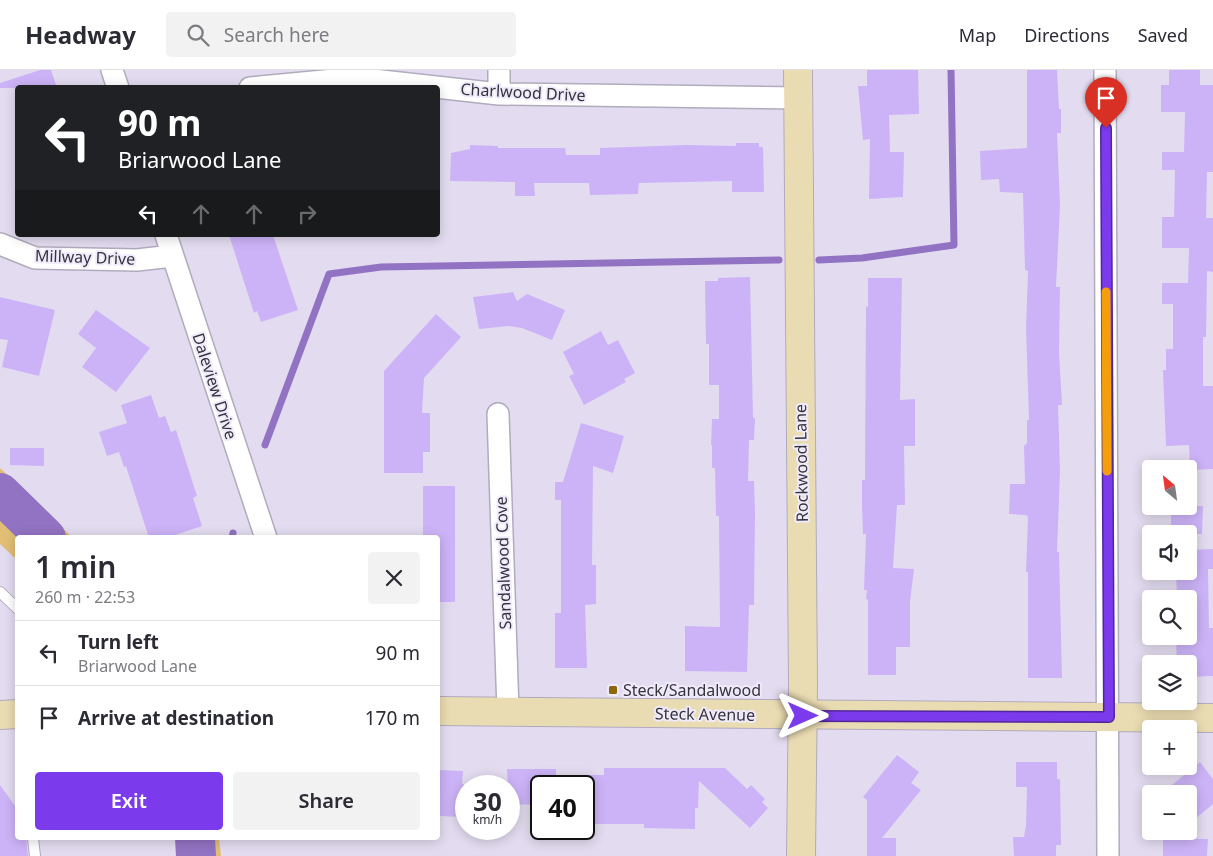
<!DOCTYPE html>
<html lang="en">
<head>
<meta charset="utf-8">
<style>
  :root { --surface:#fff; --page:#f2f2f3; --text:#2b2b33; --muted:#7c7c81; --line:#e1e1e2; --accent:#7c3aed }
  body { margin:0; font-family:"Noto Sans",sans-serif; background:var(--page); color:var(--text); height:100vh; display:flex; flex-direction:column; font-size:19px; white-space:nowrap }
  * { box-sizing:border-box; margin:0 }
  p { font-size:16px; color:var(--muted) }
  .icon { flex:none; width:28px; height:28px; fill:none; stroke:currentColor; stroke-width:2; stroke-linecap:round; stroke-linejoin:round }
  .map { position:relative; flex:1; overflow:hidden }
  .side { position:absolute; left:15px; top:465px; width:425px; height:305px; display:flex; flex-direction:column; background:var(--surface); border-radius:5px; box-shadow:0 2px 12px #0003 }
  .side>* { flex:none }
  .hud { position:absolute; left:15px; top:15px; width:425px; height:152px; border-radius:5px; box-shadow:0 2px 12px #0003; background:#202124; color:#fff; overflow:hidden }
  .needle { width:32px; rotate:331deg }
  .fabs { position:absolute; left:1142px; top:390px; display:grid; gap:10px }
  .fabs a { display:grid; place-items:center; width:55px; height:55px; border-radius:5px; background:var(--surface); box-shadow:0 2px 12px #0003; font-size:25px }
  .speed { position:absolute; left:455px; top:705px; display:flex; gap:10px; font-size:25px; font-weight:700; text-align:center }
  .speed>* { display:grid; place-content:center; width:65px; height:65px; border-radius:50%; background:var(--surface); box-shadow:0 2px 12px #0003; line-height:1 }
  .speed small { font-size:12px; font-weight:400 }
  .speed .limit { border:2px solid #111; border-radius:8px; background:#fff; color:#111 }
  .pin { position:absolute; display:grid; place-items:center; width:42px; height:42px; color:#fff; margin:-51px -21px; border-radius:50% 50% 50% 0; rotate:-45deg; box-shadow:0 0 5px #0007 }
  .pin .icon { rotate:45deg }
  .me { position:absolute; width:55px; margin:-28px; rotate:90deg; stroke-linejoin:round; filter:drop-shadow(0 0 4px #0008) }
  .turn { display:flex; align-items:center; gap:18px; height:105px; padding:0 20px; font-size:22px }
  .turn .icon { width:65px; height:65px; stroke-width:2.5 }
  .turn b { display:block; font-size:35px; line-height:42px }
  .lanes { display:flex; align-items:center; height:48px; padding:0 20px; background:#0003; justify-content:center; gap:25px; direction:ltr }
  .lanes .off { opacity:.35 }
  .round { display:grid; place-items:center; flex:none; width:52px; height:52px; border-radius:5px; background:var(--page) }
  .overview { display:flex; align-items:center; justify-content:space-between; height:85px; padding:0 20px }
  h1 { font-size:30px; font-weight:600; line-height:38px }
  .cta { display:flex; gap:10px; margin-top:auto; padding:10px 20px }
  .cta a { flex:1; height:58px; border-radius:5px; background:var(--accent); color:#fff; font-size:20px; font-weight:600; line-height:58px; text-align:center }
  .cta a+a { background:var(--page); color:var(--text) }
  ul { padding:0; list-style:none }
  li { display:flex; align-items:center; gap:15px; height:65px; padding:0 20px; border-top:1px solid var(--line) }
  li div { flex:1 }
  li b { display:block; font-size:19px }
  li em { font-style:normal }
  header { display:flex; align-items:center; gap:30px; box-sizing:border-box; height:70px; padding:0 25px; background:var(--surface); border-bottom:1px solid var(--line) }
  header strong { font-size:24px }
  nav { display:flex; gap:28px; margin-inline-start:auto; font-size:18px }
  .search { width:350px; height:45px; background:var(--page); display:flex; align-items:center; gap:12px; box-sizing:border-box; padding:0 18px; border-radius:5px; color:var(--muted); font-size:19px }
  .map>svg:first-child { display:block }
  .green { fill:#e2be75 }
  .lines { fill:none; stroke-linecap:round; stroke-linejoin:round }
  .stream { stroke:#9272c2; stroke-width:7 }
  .river { stroke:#9272c2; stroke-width:40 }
  .building { fill:#ccb3f7 }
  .lane-casing { stroke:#b1abbe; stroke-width:12 }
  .street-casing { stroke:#b1abbe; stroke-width:24 }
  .secondary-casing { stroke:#b1abbe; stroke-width:30 }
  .lane { stroke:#fff; stroke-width:10 }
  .street { stroke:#fff; stroke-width:21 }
  .secondary { stroke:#eadcb2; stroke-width:28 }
  .route-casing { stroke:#51269a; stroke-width:12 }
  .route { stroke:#7c3aed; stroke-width:9 }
  .slow { stroke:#f59e0b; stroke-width:9 }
  .poi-dot { fill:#8c680a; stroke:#f0eafd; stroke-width:2 }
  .labels { text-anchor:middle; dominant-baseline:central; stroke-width:4; stroke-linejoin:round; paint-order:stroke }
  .street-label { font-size:16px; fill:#36343b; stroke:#f0eafd }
  .poi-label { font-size:16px; fill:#36343b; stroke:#f0eafd; text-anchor:start }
</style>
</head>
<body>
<header>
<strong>Headway</strong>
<div class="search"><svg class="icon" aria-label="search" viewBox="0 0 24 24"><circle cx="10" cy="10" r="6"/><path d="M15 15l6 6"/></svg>Search here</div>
<nav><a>Map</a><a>Directions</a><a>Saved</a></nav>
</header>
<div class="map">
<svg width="1213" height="786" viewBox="0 0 1213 786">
  <rect width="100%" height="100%" fill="#e3dcf0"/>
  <path class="green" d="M0,399V398L72,467L18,468L17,490L0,474Z
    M176,768H219L221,786H177Z"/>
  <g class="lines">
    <path class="stream" d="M819,190L862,188L954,175L951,0
      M265,375L329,204L381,197L779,190
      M232,468L233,463"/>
    <path class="river" d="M0,423L46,468
      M195,768L196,786"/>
  </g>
  <path class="building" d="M40,0H51L57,18H0V13Z
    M867,0H918L919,44L889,45L890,82H904L903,127L869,129L870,69L863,70L858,16H867Z
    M1027,0H1057L1059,39H1061V63H1057L1060,136L1056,217H1060L1059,282L1062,335H1058L1060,401L1057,482H1059L1062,608H1028V502H1026L1028,447L1026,445L1009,444L1010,414H1025L1024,376L1027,373V350H1029L1026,258L1028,201L1025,200L1023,123L1000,122L999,109L981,110L980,81L1027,78Z
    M1169,0H1200V15H1213V102H1207L1206,148H1213V202L1207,201L1206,267H1203V316H1213V399L1190,400L1189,375L1166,376L1163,300H1166V279H1173V234H1162V213H1188L1189,178H1162V147H1174L1175,100H1162V82H1184L1185,42H1161V15H1169Z
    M736,73H759V77H763L764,122H732V111L639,113L638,124L590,125L589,113H534L535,126H515V112L450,111L451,83L470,79V75L498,76V78H565L566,85H600V78L687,75L736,76Z
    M229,165H273L298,240L261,252L257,241L254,243Z
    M750,207L753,348H755L754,370H749L748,411H754L755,442L754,535H749L747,602L685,601V556L720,557L719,446H716L715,398H712V375H711L712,349H719V315H709V274H706L705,211H718V208Z
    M868,208H902L900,330L915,329V376H904L905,435H897L893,498L914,499L910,531V577H896V605H868V530L866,529L867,520H864L866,464H863L862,436V410H865L866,236L868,237Z
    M513,222L517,231L527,224L565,240L552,270L522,258L508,256L479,259L473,227Z
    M0,227L55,240L39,306L2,297L8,270L0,269Z
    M96,240L150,278L116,322L82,297L96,278L78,264Z
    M436,244L461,267L424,308L422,343H430V382H423V403H384V301Z
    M601,261L608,275L618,270L635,303L624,309L626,312L584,335L569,306L574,304L563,282Z
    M151,325L159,348L165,346L171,362L176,360L197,426L193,428L202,456L166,468H149L126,396L124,397L119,382L107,386L99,362L127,353L121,335Z
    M581,353L624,366L613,403L593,396L592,495H596V534L585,535L587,598H555V543H561V430H555V412H563Z
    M10,378H44V396L10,395Z
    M423,416H455V532H438V467H423Z
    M1171,436H1203L1202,464H1171Z
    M1213,479V499H1208L1209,558H1213V606L1189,607V594H1177L1176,566H1189V529H1177L1176,501H1189V480Z
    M897,685L919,702L911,713L921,720L882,768H896V786H867V730L863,727Z
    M1016,692H1057V709H1060L1061,775H1056V786H1014L1013,767H1024L1026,755L1027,717H1016Z
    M1200,692L1213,709V734L1189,754V724H1161Z
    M604,698H725L747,719L751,715L765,729L762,732L768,738L750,758L699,711L698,738H695V759L644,758V754H584V705H604Z
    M507,699H556V716H541V735L509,734Z
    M438,700L463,701L462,714L466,715V747L438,746Z
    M0,715L18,740V768H26L28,786H0Z
    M1163,768L1208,769L1207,786H1163Z"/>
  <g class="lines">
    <defs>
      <path id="lane" d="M0,522L18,539
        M33,768L35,786"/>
      <path id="street" d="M112,0L118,18
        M499,0V24
        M1105,0L1108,786
        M250,18L355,8L499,24L797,28
        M166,165L266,468
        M0,174L35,188L137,190L172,186
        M498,344L508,641"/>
      <path id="secondary" d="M798,0L803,616L801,786
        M438,641L1213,648
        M0,645L18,644"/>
    </defs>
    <use href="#lane" class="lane-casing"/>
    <use href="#street" class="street-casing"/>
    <use href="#secondary" class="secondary-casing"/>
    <use href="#lane" class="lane"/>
    <use href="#street" class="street"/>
    <use href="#secondary" class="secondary"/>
  </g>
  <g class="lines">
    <defs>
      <path id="route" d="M803,646L1109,647L1106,58"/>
    </defs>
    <use href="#route" class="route-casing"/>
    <use href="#route" class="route"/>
    <path class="slow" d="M1106,222L1107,401"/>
  </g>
  <rect class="poi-dot" x="608" y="615" width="10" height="10" rx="2.5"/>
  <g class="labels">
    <g class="street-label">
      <text transform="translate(523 22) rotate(3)">Charlwood Drive</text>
      <text transform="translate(85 187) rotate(2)">Millway Drive</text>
      <text transform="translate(215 316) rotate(72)">Daleview Drive</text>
      <text transform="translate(801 393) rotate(-91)">Rockwood Lane</text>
      <text transform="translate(503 493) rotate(-92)">Sandalwood Cove</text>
      <text transform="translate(705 644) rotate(1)">Steck Avenue</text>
    </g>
    <g class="poi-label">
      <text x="623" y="620">Steck/Sandalwood</text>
    </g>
  </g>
</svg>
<div class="fabs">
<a><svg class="needle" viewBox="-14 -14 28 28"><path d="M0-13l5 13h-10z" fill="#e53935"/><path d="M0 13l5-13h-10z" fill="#7c7c81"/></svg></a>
<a><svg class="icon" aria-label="sound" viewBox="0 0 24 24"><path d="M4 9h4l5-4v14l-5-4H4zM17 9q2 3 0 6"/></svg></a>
<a><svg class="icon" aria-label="search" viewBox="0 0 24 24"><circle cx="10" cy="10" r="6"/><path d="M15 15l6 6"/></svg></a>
<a><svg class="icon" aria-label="layers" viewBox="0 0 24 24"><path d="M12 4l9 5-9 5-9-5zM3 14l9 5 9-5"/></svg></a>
<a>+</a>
<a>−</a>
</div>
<div class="speed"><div>30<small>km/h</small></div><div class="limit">40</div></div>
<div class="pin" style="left:1106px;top:58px;background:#d93025"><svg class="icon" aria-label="arrive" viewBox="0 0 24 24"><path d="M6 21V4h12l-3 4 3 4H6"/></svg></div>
<svg class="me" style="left:803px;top:646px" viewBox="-20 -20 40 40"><path d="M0-17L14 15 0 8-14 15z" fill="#7c3aed" stroke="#fff" stroke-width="4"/></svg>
<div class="hud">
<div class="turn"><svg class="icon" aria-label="left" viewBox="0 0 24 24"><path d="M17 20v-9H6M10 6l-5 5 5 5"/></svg><div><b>90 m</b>Briarwood Lane</div></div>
<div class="lanes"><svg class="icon" aria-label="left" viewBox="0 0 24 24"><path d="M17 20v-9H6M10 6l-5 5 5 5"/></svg><svg class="icon off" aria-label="ahead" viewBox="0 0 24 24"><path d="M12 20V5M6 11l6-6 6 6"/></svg><svg class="icon off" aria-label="ahead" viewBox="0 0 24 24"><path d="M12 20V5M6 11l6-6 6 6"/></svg><svg class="icon off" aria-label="right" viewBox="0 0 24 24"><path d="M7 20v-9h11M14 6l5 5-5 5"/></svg></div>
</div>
<section class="side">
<div class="overview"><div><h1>1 min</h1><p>260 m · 22:53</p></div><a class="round"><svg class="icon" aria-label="close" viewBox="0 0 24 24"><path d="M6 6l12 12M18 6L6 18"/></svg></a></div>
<ul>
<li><svg class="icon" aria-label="left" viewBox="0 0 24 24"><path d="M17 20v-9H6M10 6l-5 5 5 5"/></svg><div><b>Turn left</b><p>Briarwood Lane</p></div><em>90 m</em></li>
<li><svg class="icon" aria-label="arrive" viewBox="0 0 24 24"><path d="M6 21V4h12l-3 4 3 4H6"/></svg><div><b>Arrive at destination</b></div><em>170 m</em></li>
</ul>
<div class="cta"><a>Exit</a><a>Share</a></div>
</section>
</div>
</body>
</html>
